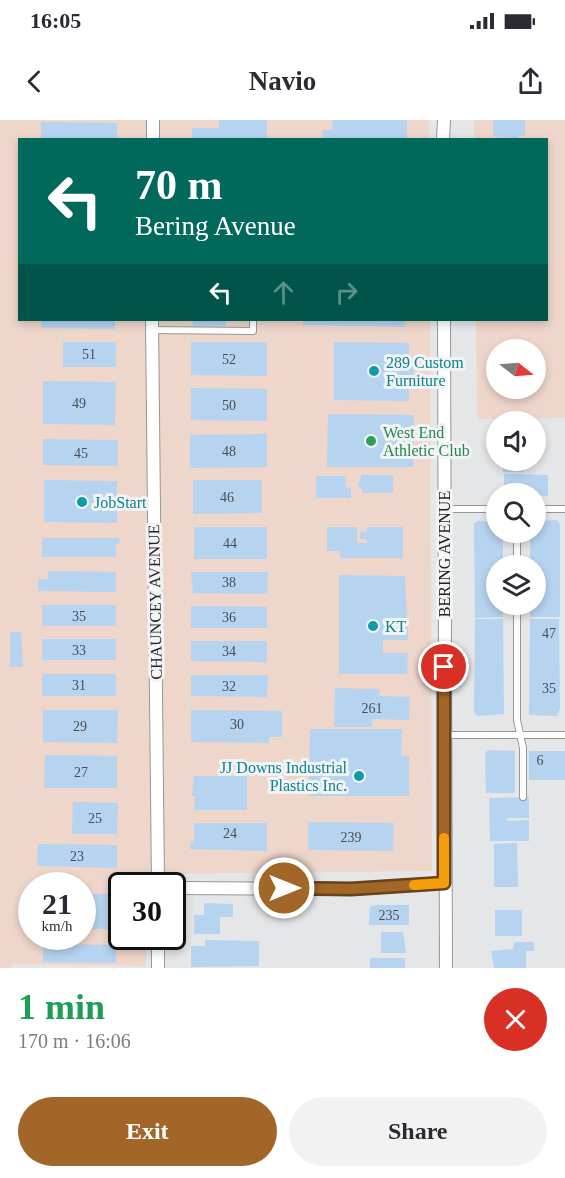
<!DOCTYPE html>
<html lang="en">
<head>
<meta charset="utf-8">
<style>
  :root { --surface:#fff; --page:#f2f2f3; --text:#2b2b33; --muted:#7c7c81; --accent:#a16628 }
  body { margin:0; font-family:Georgia,serif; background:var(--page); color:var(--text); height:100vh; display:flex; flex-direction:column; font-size:22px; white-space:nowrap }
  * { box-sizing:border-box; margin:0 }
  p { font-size:20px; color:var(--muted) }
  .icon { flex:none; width:33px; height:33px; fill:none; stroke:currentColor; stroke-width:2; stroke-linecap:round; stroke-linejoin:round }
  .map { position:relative; height:848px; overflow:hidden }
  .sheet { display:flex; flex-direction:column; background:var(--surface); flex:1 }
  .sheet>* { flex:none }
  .banner { position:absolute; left:18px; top:18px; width:530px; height:183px; border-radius:0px; box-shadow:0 3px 9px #0003; background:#00695c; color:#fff; overflow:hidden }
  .needle { width:39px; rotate:107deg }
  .tools { position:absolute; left:486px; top:219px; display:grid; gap:12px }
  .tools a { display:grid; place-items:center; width:60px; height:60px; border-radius:50%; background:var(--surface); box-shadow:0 3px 9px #0003; font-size:30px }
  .speed { position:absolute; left:18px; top:752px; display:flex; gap:12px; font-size:30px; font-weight:700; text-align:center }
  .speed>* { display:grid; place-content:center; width:78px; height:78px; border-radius:50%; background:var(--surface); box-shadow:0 3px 9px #0003; line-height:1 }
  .speed small { font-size:15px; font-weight:400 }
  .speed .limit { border:3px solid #111; border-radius:9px; background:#fff; color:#111 }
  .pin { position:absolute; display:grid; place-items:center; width:51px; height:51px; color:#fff; margin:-26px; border:3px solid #fff; border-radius:50%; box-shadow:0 2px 6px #0007 }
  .me { position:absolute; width:66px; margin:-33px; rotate:90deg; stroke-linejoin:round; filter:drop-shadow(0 0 4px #0008) }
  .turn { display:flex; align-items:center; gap:21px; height:126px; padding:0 18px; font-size:27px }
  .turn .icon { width:78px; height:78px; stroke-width:2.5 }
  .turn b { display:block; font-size:42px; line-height:51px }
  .lanes { display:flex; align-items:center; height:57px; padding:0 18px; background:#0003; justify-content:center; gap:30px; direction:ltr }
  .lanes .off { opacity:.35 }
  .round { display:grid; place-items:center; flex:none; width:63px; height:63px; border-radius:32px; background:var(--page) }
  .head { display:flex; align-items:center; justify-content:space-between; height:102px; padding:0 18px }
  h1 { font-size:36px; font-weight:700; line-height:45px; color:#1e9e55 }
  .cta { display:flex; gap:12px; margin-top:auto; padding:12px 18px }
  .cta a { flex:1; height:69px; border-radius:36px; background:var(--accent); color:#fff; font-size:24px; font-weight:700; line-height:69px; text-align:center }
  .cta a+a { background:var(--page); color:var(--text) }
  .status { display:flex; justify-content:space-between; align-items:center; height:42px; padding:0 30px; background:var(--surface); direction:ltr }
  .status svg { height:16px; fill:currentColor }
  header { display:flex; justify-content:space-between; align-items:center; height:78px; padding:0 18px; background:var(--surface); font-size:27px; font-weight:700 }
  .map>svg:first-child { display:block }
  .industrial { fill:#eed6cb; fill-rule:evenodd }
  .building { fill:#b6d3f0 }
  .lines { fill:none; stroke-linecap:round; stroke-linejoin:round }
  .service-casing { stroke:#969798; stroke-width:8 }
  .minor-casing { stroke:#969798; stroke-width:14 }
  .service { stroke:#fff; stroke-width:6 }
  .minor { stroke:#fff; stroke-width:12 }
  .route-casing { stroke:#69421a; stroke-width:15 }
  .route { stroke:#a16628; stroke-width:10 }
  .slow { stroke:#f59e0b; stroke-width:10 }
  .culture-dot { fill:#0f9aa8; stroke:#f2f3f4; stroke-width:2 }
  .leisure-dot { fill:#2e9e5b; stroke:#f2f3f4; stroke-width:2 }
  .labels { text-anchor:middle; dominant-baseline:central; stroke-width:6; stroke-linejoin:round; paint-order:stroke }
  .number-label { font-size:14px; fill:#474e56 }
  .culture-label { font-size:16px; fill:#0d838f; stroke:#f2f3f4; text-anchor:start }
  .leisure-label { font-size:16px; fill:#27864d; stroke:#f2f3f4; text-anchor:start }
  .street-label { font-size:16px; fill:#222; stroke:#f2f3f4 }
</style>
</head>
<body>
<div class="status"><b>16:05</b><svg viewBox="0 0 49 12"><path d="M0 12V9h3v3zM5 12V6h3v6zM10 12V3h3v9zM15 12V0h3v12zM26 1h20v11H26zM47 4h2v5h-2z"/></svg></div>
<header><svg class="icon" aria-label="back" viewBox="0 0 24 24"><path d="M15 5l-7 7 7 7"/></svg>Navio<svg class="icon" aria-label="share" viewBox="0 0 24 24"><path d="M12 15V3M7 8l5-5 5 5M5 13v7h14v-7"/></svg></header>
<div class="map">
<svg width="565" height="848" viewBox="0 0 565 848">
  <rect width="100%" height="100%" fill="#e5e6e7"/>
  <path class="industrial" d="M0,0H429V20H20V200H430L432,751L145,754V765H122V816H146V846L12,844V848H0ZM32,765H82V816H32Z
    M474,0H565V298L477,299L476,200H546V20L474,19ZM496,230H536V268H496Z"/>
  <path class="building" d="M219,0H267V20H192V8H219Z
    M332,0H407V20H323V10H333Z
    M496,0H522L525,1V16L518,15V19L493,16V1Z
    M41,2L117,3V20H41Z
    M42,200H115V209L41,208Z
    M193,200H226V206H193Z
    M303,200H405V207L303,205Z
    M63,222H116V247H63Z
    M191,222H267V256L191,255Z
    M334,222L409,223V245H413V258H409V281L334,280Z
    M43,261L116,262L115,305L43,304Z
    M191,268L267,269V301L191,300Z
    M328,294L414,295L413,347H327Z
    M267,314V347L190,348V315Z
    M43,319L118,320V346L43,345Z
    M530,340V347H524V352H503V346H500V341Z
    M504,354L548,355V376L504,374Z
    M362,355H393V373H362V369L358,366Z
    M316,356H346L345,367L351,368V378H316Z
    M44,360L117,361V377H121V387H117V403L44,402Z
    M193,360H262V393L193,394Z
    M557,400L560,404V497H530V484H536V446H530V412H536V401Z
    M477,401L496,402V412H503V446H496V484H503V497L475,498L474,404Z
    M194,407H267V439H194Z
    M327,407H357V423H367V419H360V412H367V407H403V438H340V431H327Z
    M42,418H120L119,424H116V437H42Z
    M48,451L116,452V472L38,471V459H48Z
    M191,452H268L267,474L193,473Z
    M339,455L405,456L408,520H383V533H408L407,554H339Z
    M42,485H116V506H42Z
    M191,486L267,487V508H191Z
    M475,499H503L504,594L477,596L474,592Z
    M530,499H559L560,588L557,596L529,595Z
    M10,512H21L23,547H10Z
    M42,519H116V540H42Z
    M191,521H267V542L191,541Z
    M42,554H116V576H42Z
    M191,555H268L267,577L191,576Z
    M335,568L380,569L379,576L410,577L409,600L372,599V607H334Z
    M43,590H118L117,623L43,622Z
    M191,590L282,591V617H269V623L191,622Z
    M310,609H402L401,636H409V676H309Z
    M488,630L515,631V673H486L485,634Z
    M529,631H565V660H529Z
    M45,635L117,636V668H44Z
    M194,656H247V690H194L195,676H192Z
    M529,677V698H507V701L529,700V721H490L489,678Z
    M73,682L118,683L117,714H72Z
    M308,702L394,703L393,731L308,730Z
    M194,703H267V731L190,729V723H194Z
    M517,723L518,767H494V724Z
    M38,724L117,725V748L37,746Z
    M82,774H117V809H82Z
    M204,783L233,784V797H220V814H194V795H204Z
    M377,785H409V805H369L370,786Z
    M495,790H522V816H495Z
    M381,812H403L406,833H381Z
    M205,820L259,821V846L191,847V826H205Z
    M514,822H534V831H526V848H494L491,831L513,829Z
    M43,824L116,825V843L43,842Z
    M370,838H405V848H370Z"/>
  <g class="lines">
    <defs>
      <path id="service" d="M152,210L253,211V200
        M445,389H496
        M536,389H565
        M517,412V446
        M517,484V600L523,628V677
        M446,615H565"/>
      <path id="minor" d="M153,0V20
        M443,20L444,0
        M152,200L158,765
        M444,200L446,848
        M172,768L351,769L445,763
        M158,848V816"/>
    </defs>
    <use href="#service" class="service-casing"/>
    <use href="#minor" class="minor-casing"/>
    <use href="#service" class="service"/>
    <use href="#minor" class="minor"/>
  </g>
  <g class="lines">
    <defs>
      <path id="route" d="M284,768L351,769L444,763V547"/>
    </defs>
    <use href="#route" class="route-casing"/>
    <use href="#route" class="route"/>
    <path class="slow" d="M414,765L444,763V718"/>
  </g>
  <g class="culture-dot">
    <circle cx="374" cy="251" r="6"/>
    <circle cx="82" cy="382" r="6"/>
    <circle cx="373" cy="506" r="6"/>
    <circle cx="359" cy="656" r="6"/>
  </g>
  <circle class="leisure-dot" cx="371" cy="321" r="6"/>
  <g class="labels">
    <g class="number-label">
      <text x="89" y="234">51</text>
      <text x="229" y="239">52</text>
      <text x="79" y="283">49</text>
      <text x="229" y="285">50</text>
      <text x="229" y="331">48</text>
      <text x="81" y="333">45</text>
      <text x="227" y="377">46</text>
      <text x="230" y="423">44</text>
      <text x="229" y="462">38</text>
      <text x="79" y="496">35</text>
      <text x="229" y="497">36</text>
      <text x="549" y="513">47</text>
      <text x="79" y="530">33</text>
      <text x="229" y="531">34</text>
      <text x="79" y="565">31</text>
      <text x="229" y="566">32</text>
      <text x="549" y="568">35</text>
      <text x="372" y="588">261</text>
      <text x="237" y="604">30</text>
      <text x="80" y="606">29</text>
      <text x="540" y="640">6</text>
      <text x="81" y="652">27</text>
      <text x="95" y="698">25</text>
      <text x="230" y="713">24</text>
      <text x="351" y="717">239</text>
      <text x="77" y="736">23</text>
      <text x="389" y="795">235</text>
    </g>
    <g class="culture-label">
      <text x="386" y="242">289 Custom<tspan x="386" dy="18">Furniture</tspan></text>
      <text x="94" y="382">JobStart</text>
      <text x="385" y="506">KT</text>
      <text x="347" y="647" text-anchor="end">JJ Downs Industrial<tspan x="347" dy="18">Plastics Inc.</tspan></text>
    </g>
    <g class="leisure-label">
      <text x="383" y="312">West End<tspan x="383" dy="18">Athletic Club</tspan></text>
    </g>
    <g class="street-label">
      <text transform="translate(444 434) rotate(-90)">BERING AVENUE</text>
      <text transform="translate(155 482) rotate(-91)">CHAUNCEY AVENUE</text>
    </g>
  </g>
</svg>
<div class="tools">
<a><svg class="needle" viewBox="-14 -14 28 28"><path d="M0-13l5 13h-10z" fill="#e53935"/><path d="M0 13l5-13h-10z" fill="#7c7c81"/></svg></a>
<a><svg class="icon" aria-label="sound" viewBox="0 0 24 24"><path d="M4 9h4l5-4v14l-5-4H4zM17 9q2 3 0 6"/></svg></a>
<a><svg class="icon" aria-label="search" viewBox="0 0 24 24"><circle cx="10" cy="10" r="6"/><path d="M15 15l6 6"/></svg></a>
<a><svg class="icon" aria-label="layers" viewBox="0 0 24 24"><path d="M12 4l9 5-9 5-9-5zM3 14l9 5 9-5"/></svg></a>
</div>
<div class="speed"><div>21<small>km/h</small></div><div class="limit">30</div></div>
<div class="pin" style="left:444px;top:547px;background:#d93025"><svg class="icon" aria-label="arrive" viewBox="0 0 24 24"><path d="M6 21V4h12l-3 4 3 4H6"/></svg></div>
<svg class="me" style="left:284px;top:768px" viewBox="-20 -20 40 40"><circle r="17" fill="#a16628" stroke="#fff" stroke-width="3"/><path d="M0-11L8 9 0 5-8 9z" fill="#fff"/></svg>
<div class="banner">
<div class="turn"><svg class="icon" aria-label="left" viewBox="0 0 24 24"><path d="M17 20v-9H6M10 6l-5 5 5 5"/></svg><div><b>70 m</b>Bering Avenue</div></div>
<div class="lanes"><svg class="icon" aria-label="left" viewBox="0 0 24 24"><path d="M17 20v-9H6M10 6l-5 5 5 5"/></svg><svg class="icon off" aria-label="ahead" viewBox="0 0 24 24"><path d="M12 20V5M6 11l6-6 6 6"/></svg><svg class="icon off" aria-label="right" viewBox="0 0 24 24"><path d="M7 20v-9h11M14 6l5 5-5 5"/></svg></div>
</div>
</div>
<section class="sheet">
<div class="head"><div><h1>1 min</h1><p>170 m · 16:06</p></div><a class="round" style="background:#d93025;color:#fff"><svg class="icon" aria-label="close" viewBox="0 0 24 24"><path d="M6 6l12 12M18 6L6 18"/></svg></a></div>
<div class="cta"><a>Exit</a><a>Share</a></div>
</section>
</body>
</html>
